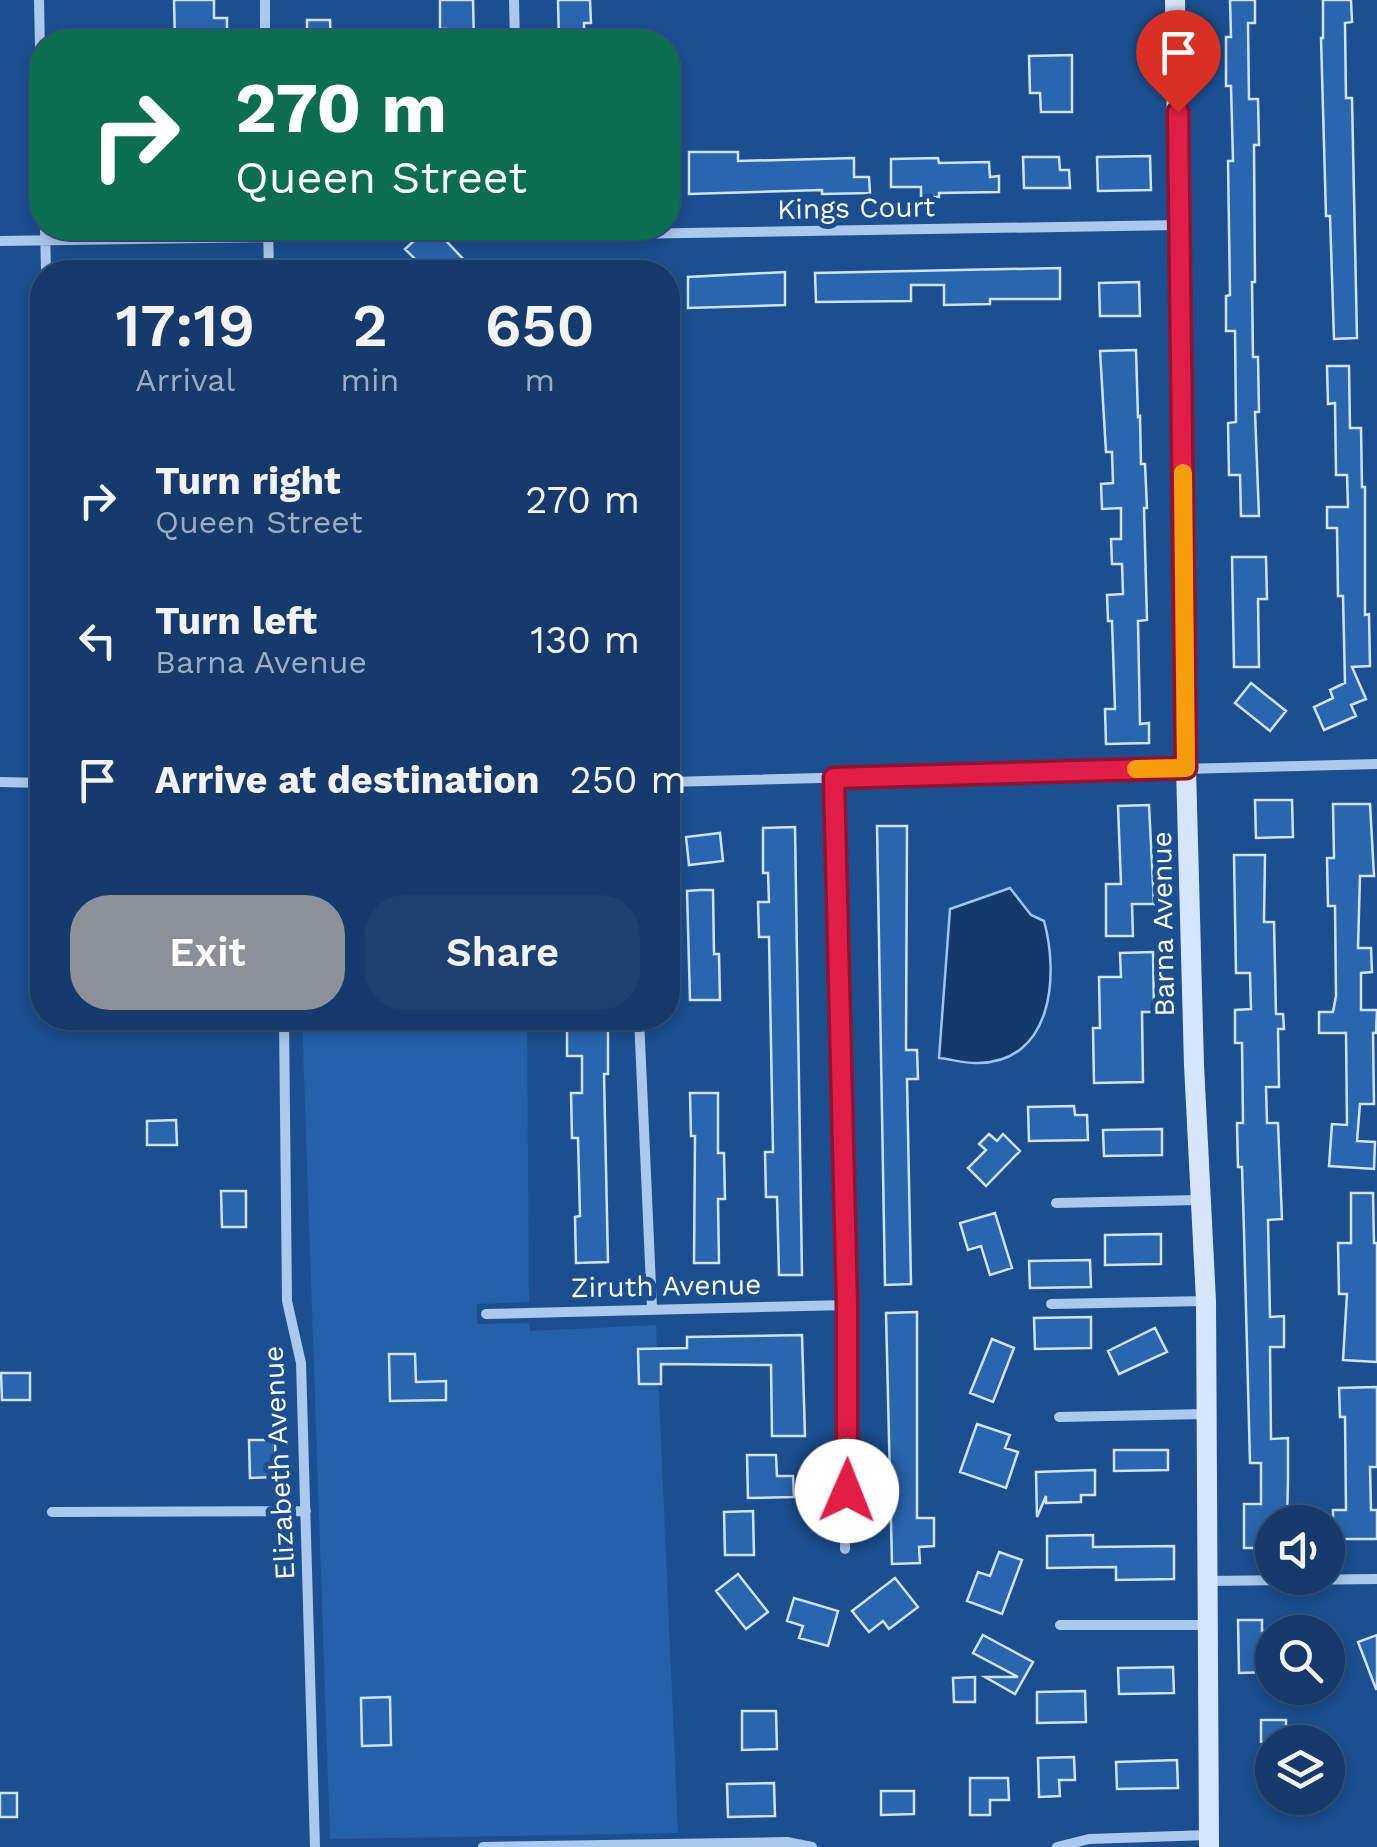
<!DOCTYPE html>
<html lang="en">
<head>
<meta charset="utf-8">
<style>
  :root { --surface:#143b6b; --page:#1d4271; --text:#f1f3f6; --muted:#9dadc1; --line:#33557e; --accent:#8c9099 }
  body { margin:0; font-family:"Work Sans",sans-serif; background:var(--page); color:var(--text); height:100vh; display:flex; flex-direction:column; font-size:38px; white-space:nowrap }
  * { box-sizing:border-box; margin:0 }
  p { font-size:32px; color:var(--muted) }
  .icon { flex:none; width:55px; height:55px; fill:none; stroke:currentColor; stroke-width:2; stroke-linecap:round; stroke-linejoin:round }
  .map { position:relative; flex:1; overflow:hidden }
  .details { position:absolute; left:30px; top:260px; width:650px; height:770px; display:flex; flex-direction:column; background:var(--surface); border-radius:40px; box-shadow:0 5px 15px #0003,0 0 0 2px var(--line) }
  .details>* { flex:none }
  .hud { position:absolute; left:30px; top:30px; width:650px; height:210px; border-radius:40px; box-shadow:0 5px 15px #0003,0 0 0 2px var(--line); background:#0b6e4f; color:#fff; overflow:hidden }
  .controls { position:absolute; left:1255px; top:1505px; display:grid; gap:20px }
  .controls a { display:grid; place-items:center; width:90px; height:90px; border-radius:50%; background:var(--surface); box-shadow:0 5px 15px #0003,0 0 0 2px var(--line); font-size:50px }
  .pin { position:absolute; display:grid; place-items:center; width:85px; height:85px; color:#fff; margin:-102px -42px; border-radius:50% 50% 50% 0; rotate:-45deg; box-shadow:0 0 10px #0007 }
  .pin .icon { rotate:45deg }
  .me { position:absolute; width:110px; margin:-55px; rotate:1deg; stroke-linejoin:round; filter:drop-shadow(0 0 8px #0008) }
  .turn { display:flex; align-items:center; gap:35px; height:210px; padding:0 40px; font-size:45px }
  .turn .icon { width:130px; height:130px; stroke-width:2.5 }
  .turn b { display:block; font-size:70px; line-height:85px }
  .eta { display:flex; justify-content:space-evenly; align-items:center; height:170px; text-align:center }
  .eta b { font-size:60px; font-weight:600; line-height:70px }
  .button { display:flex; gap:20px; margin-top:auto; padding:20px 40px }
  .button a { flex:1; height:115px; border-radius:40px; background:var(--accent); color:#fff; font-size:40px; font-weight:600; line-height:115px; text-align:center }
  .button a+a { background:var(--page); color:var(--text) }
  ul { padding:0; list-style:none }
  li { display:flex; align-items:center; gap:30px; height:140px; padding:0 40px }
  li div { flex:1 }
  li b { display:block; font-size:38px }
  li em { font-style:normal }
  .map>svg:first-child { display:block }
  .green { fill:#2461a8 }
  .water { fill:#123a6d; stroke:#9cc4f0; stroke-width:2.5 }
  .building { fill:#2a66ad; stroke:#cfe3fa; stroke-width:2.5 }
  .lines { fill:none; stroke-linecap:round; stroke-linejoin:round }
  .street { stroke:#a9c9ee; stroke-width:10 }
  .secondary { stroke:#d6e6fa; stroke-width:20 }
  .route-casing { stroke:#92132f; stroke-width:25 }
  .route { stroke:#e11d48; stroke-width:18 }
  .slow { stroke:#f59e0b; stroke-width:18 }
  .labels { text-anchor:middle; dominant-baseline:central; stroke-width:10; stroke-linejoin:round; paint-order:stroke }
  .street-label { font-size:28px; fill:#fff; stroke:#1b4f8f }
</style>
</head>
<body>
<div class="map">
<svg width="1377" height="1847" viewBox="0 0 1377 1847">
  <rect width="100%" height="100%" fill="#1b4f8f"/>
  <path class="green" d="M302,1018H527L529,1302L477,1304V1324L529,1323L530,1331L656,1325L678,1833L330,1839Z"/>
  <path class="water" d="M1010,888L1031,915L1044,921C1059,975 1053,1062 978,1063C966,1064 951,1059 939,1058L950,909Z"/>
  <path class="building" d="M174,0H214V18H227V42H175Z
    M440,0H473L474,42H446V29H440Z
    M558,0H590L591,23H584V42H559Z
    M1230,0H1255V23H1248L1249,99H1258L1259,145H1254L1255,282H1252L1253,357H1258L1259,412H1255L1259,516H1241L1240,475H1229L1228,423L1236,422L1235,331H1226V296L1230,295L1228,161H1233L1231,86H1226V37H1231Z
    M1323,0H1351L1352,22L1345,23L1346,98H1352L1357,338L1334,339L1330,216H1326L1321,38H1323Z
    M307,20H330L331,42H307Z
    M1072,55V112H1041L1040,93H1030L1029,56Z
    M689,152H738V161L854,158V177H869L870,193L822,194V190L689,194Z
    M1150,156L1151,190L1098,191L1097,157Z
    M1023,157H1059L1060,170H1069L1070,188H1024Z
    M938,158L939,163L989,162L990,177L999,176V192L939,193V197H921V187H891V159Z
    M428,228H434L466,262L455,272H428L405,249Z
    M1060,268V299H990V304L944,305V285H911V301L816,302L815,273Z
    M785,272V305L688,308V277Z
    M1139,282L1140,316H1100L1099,283Z
    M1136,350L1138,417L1140,416L1141,464H1145L1147,508H1144L1147,620L1138,621L1140,724L1149,723V743L1106,744L1105,709H1115L1112,621H1108L1107,595L1123,594L1122,564H1112L1111,539H1121V508L1102,509L1101,484L1113,483L1112,452H1106L1100,351Z
    M1327,366H1349L1350,428H1361L1362,487H1365V615L1369,614L1370,666L1352,667L1366,699L1351,705L1356,716L1324,730L1314,707L1333,698L1330,690L1345,683L1343,596H1338L1337,528H1327V507H1348L1347,475H1336L1335,403L1328,404Z
    M1232,557H1266L1267,599H1258L1259,667H1234Z
    M1251,683L1286,711L1270,731L1235,703Z
    M1255,800H1292L1293,837L1256,838Z
    M1333,804H1370L1374,876H1360L1358,948H1371L1372,972L1361,973V1010H1377L1376,1033H1373L1374,1104H1360L1357,1141L1375,1142L1374,1169L1329,1166L1332,1124L1347,1125L1346,1033H1319V1012H1333L1336,996L1335,906H1328L1327,858H1334Z
    M1149,805L1154,904H1132L1133,936H1106V884H1121L1118,806Z
    M877,826H907L906,1050H917L918,1079H907L911,1284L885,1285Z
    M795,827L802,1275H779L777,1197H766L765,1152H773L769,937H759L758,902H769L768,873H763V828Z
    M720,833L723,861L689,865L686,837Z
    M1234,855H1265L1264,922H1274L1276,1014H1283L1284,1029H1278L1279,1087H1266L1267,1123H1278L1282,1219L1268,1220L1270,1317L1284,1316V1347H1270L1271,1439L1288,1438V1479L1287,1522H1272V1548H1244V1504H1261V1463H1250L1244,1232L1242,1167H1238L1237,1123H1243L1242,1043H1235V1010L1251,1009L1250,973H1236Z
    M700,890H713L714,954H719L720,1000H690L687,891Z
    M1153,952L1154,1012H1142L1143,1082L1094,1083L1093,1028H1100L1099,977H1121L1120,953Z
    M567,1029L608,1030V1074H604L608,1262L576,1263L575,1217L580,1216L578,1138H572L571,1093H582V1056H567Z
    M690,1093H718V1153H724L725,1199H718L719,1263H694L695,1136H691Z
    M1074,1106L1075,1115H1087L1088,1140L1029,1141L1028,1107Z
    M176,1120L177,1145H147V1121Z
    M1162,1129V1155L1104,1156L1103,1130Z
    M989,1134L997,1141L1003,1134L1020,1151L986,1186L968,1168L986,1150L979,1144Z
    M221,1191H246V1227H222Z
    M1351,1193H1373L1374,1243H1377V1362L1343,1360L1347,1294H1339L1338,1243H1351Z
    M995,1213L1012,1268L990,1275L981,1246L968,1250L960,1223Z
    M1161,1234V1264L1105,1265V1235Z
    M1090,1260L1091,1287L1030,1288L1029,1261Z
    M917,1312V1518H934V1546L919,1547L920,1563L892,1564L886,1313Z
    M1091,1317V1348L1035,1349L1034,1318Z
    M1155,1328L1167,1352L1119,1374L1108,1351Z
    M802,1335L805,1436H772L771,1365L661,1364V1384H639L638,1349L687,1348V1337Z
    M992,1339L1014,1348L993,1402L970,1393Z
    M389,1354H415L416,1382L446,1381V1400L390,1401Z
    M1,1373H30V1400H2Z
    M1377,1387V1467H1370L1371,1510H1377V1539H1333V1510H1346L1345,1417H1340L1339,1388Z
    M977,1424L1010,1435L1005,1448L1018,1452L1006,1488L960,1472Z
    M249,1440H275L276,1477L250,1478Z
    M1114,1450H1168V1470L1114,1471Z
    M747,1455H776L777,1476H793L794,1497L748,1498Z
    M1095,1470V1495H1081V1502L1046,1503V1496L1037,1517L1036,1472Z
    M753,1511L754,1555H725L724,1512Z
    M1093,1535V1547L1174,1546V1579L1116,1580V1567L1047,1568V1536Z
    M999,1552L1022,1560L1002,1614L967,1601L978,1572L990,1576Z
    M738,1574L768,1612L746,1629L716,1591Z
    M895,1578L918,1607L889,1629L883,1621L869,1632L852,1611Z
    M794,1598L838,1611L828,1646L799,1638L803,1626L787,1621Z
    M1238,1620H1262V1631H1272V1672L1239,1673Z
    M983,1635L1033,1662L1015,1694L985,1677H1018L973,1653Z
    M1377,1635V1689H1376L1358,1642Z
    M1173,1667L1174,1693L1119,1694L1118,1668Z
    M975,1677V1702H954L953,1678Z
    M1085,1691L1086,1722L1037,1723V1692Z
    M390,1697L391,1745L362,1746L361,1698Z
    M742,1711H776L777,1749L742,1750Z
    M1261,1720H1286V1742H1261Z
    M1074,1757L1075,1780H1059L1060,1796L1039,1797L1038,1758Z
    M1177,1760L1178,1788L1117,1789L1116,1762Z
    M970,1778H1008L1009,1800H990V1815H970Z
    M774,1783L775,1816L728,1817L727,1784Z
    M881,1791H914V1814L881,1815Z
    M0,1793H17V1817H0Z"/>
  <g class="lines">
    <path class="street" d="M39,0L42,146
      M265,0V42
      M514,0L515,42
      M45,228L46,272
      M268,228L269,272
      M534,228L563,235L1179,225
      M0,241L268,237
      M834,778L847,1305L845,1549
      M0,782L42,783
      M668,782L1377,764
      M284,1018L287,1301L301,1363L315,1847
      M639,1018L652,1308
      M1056,1203L1200,1200
      M1051,1304L1206,1301
      M486,1314L847,1305
      M1059,1417L1206,1414
      M52,1512L306,1511
      M1208,1581L1377,1579
      M1060,1625H1209
      M483,1847L787,1842L812,1847
      M1057,1847L1089,1839L1208,1835"/>
    <path class="secondary" d="M1175,0L1186,768L1194,1065L1206,1301L1209,1847"/>
  </g>
  <g class="lines">
    <defs>
      <path id="route" d="M847,1491V1306L834,778L1186,768L1178,112"/>
    </defs>
    <use href="#route" class="route-casing"/>
    <use href="#route" class="route"/>
    <path class="slow" d="M1136,769L1186,768L1183,473"/>
  </g>
  <g class="labels">
    <g class="street-label">
      <text transform="translate(856 208) rotate(-1)">Kings Court</text>
      <text transform="translate(1163 924) rotate(-91)">Barna Avenue</text>
      <text transform="translate(666 1286) rotate(-1)">Ziruth Avenue</text>
      <text transform="translate(279 1463) rotate(-93)">Elizabeth Avenue</text>
    </g>
  </g>
</svg>
<div class="controls">
<a><svg class="icon" aria-label="sound" viewBox="0 0 24 24"><path d="M4 9h4l5-4v14l-5-4H4zM17 9q2 3 0 6"/></svg></a>
<a><svg class="icon" aria-label="search" viewBox="0 0 24 24"><circle cx="10" cy="10" r="6"/><path d="M15 15l6 6"/></svg></a>
<a><svg class="icon" aria-label="layers" viewBox="0 0 24 24"><path d="M12 4l9 5-9 5-9-5zM3 14l9 5 9-5"/></svg></a>
</div>
<div class="pin" style="left:1178px;top:112px;background:#d93025"><svg class="icon" aria-label="arrive" viewBox="0 0 24 24"><path d="M6 21V4h12l-3 4 3 4H6"/></svg></div>
<svg class="me" style="left:847px;top:1491px" viewBox="-20 -20 40 40"><circle r="19" fill="#fff"/><path d="M0-13L10 11 0 6-10 11z" fill="#e11d48"/></svg>
<div class="hud">
<div class="turn"><svg class="icon" aria-label="right" viewBox="0 0 24 24"><path d="M7 20v-9h11M14 6l5 5-5 5"/></svg><div><b>270 m</b>Queen Street</div></div>
</div>
<section class="details">
<div class="eta">
<div><b>17:19</b><p>Arrival</p></div>
<div><b>2</b><p>min</p></div>
<div><b>650</b><p>m</p></div>
</div>
<ul>
<li><svg class="icon" aria-label="right" viewBox="0 0 24 24"><path d="M7 20v-9h11M14 6l5 5-5 5"/></svg><div><b>Turn right</b><p>Queen Street</p></div><em>270 m</em></li>
<li><svg class="icon" aria-label="left" viewBox="0 0 24 24"><path d="M17 20v-9H6M10 6l-5 5 5 5"/></svg><div><b>Turn left</b><p>Barna Avenue</p></div><em>130 m</em></li>
<li><svg class="icon" aria-label="arrive" viewBox="0 0 24 24"><path d="M6 21V4h12l-3 4 3 4H6"/></svg><div><b>Arrive at destination</b></div><em>250 m</em></li>
</ul>
<div class="button"><a>Exit</a><a>Share</a></div>
</section>
</div>
</body>
</html>
